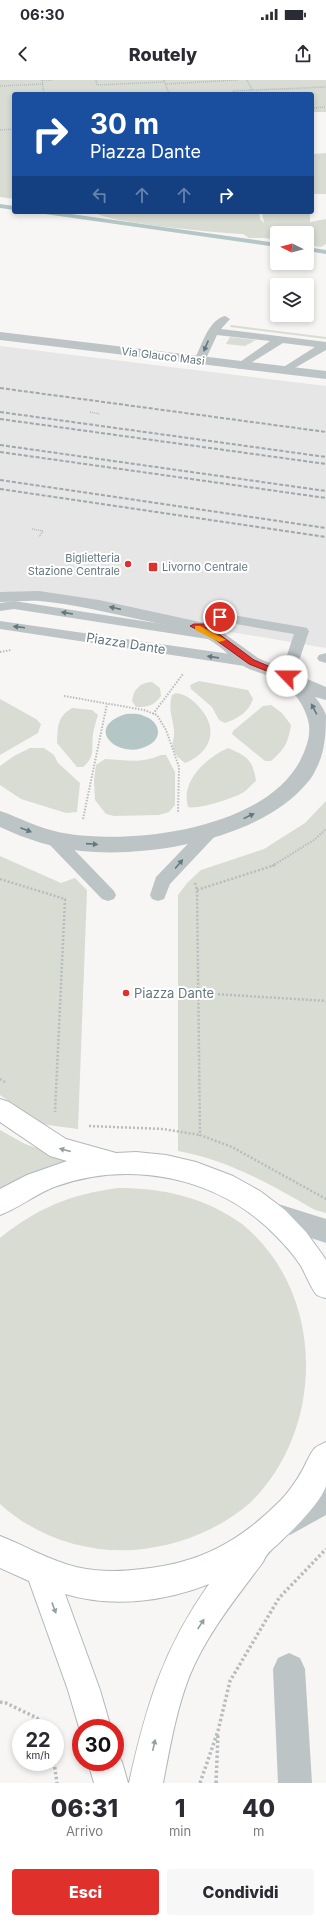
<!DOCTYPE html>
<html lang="it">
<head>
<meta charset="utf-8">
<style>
  :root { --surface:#fff; --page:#f7f7f7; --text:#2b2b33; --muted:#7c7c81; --accent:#df302c }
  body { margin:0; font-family:Inter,sans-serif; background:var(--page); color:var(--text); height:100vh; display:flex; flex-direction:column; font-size:15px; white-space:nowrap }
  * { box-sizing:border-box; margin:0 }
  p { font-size:13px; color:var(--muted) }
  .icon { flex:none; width:22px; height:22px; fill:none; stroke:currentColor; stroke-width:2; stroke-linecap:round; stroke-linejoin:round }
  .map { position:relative; height:1703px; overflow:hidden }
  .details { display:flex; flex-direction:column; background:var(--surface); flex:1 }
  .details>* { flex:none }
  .guide { position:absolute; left:12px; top:12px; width:302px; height:122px; border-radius:4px; box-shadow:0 2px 6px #0003; background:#1a4fa0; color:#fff; overflow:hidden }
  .needle { width:26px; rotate:276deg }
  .buttons { position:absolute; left:270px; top:146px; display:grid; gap:8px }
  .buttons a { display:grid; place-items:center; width:44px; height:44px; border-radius:4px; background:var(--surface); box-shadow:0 2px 6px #0003; font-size:20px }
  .speed { position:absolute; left:12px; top:1639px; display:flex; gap:8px; font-size:20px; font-weight:700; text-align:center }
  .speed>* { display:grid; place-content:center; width:52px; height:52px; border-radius:50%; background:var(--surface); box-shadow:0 2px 6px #0003; line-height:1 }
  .speed small { font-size:10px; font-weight:400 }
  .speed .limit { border:6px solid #d22; background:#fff; color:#111 }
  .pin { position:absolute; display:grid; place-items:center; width:34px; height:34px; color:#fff; margin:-17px; border:2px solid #fff; border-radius:50%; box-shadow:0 1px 4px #0007 }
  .me { position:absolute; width:44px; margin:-22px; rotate:293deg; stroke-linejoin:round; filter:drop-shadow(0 0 3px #0008) }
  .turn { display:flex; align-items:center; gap:14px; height:84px; padding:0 12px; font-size:18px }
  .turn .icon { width:52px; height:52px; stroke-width:2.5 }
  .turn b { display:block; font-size:28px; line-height:34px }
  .lanes { display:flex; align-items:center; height:38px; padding:0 12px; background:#0003; justify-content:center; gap:20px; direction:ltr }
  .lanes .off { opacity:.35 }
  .eta { display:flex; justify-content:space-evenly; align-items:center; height:68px; text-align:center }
  .eta b { font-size:24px; font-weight:800; line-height:28px }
  .action { display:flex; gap:8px; margin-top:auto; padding:8px 12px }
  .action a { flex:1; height:46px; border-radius:4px; background:var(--accent); color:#fff; font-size:16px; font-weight:800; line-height:46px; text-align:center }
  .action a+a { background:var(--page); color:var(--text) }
  .status { display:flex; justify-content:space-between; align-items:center; height:28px; padding:0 20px; background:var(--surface); direction:ltr }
  .status svg { height:11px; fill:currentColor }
  header { display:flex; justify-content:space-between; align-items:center; height:52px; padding:0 12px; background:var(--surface); font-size:18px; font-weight:800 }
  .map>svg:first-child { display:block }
  .built { fill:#e5e6e5 }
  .green { fill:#d8dcd3 }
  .water { fill:#b5c6c7 }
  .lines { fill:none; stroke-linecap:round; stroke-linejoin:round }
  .stream { fill:#b5c6c7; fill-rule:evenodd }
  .secondary-casing { stroke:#b0b8ba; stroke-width:2 }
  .path-far3 { stroke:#b8bcbe; stroke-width:1.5; stroke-dasharray:1 1; stroke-linecap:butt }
  .path-far2 { stroke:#b8bcbe; stroke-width:2; stroke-dasharray:1.5 1.5; stroke-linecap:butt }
  .path-far1 { stroke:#b8bcbe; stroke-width:2.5; stroke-dasharray:2 2; stroke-linecap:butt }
  .path { stroke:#b8bcbe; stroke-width:3.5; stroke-dasharray:2.5 2.5; stroke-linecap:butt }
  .lane { fill:#bdc4c6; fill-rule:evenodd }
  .street { fill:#bdc4c6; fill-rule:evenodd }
  .secondary { fill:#fff; fill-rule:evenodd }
  .rail { stroke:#9fa8ab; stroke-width:2; stroke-dasharray:4 2; stroke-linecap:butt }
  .oneway { fill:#63787e }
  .oneway2 { fill:#92a0a5 }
  .route { fill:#df302c; stroke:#911f1d }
  .slow { fill:#f59e0b }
  .poi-dot { fill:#df302c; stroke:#fff; stroke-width:1.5 }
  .labels { text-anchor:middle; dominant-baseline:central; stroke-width:4; stroke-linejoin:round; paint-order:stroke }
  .far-street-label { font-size:11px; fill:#63787e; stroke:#fff }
  .far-poi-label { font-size:11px; fill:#63787e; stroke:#fff; text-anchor:end }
  .street-label { font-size:13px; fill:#63787e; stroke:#fff }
  .poi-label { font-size:13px; fill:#63787e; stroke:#fff; text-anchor:start }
</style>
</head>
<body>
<div class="status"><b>06:30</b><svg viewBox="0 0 49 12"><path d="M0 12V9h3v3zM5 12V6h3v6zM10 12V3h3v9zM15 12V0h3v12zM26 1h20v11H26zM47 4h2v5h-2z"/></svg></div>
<header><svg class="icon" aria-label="back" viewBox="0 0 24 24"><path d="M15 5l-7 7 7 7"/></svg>Routely<svg class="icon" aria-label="share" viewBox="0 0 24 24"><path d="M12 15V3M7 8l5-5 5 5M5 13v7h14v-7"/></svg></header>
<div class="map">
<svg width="326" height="1703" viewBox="0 0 326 1703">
  <rect width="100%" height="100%" fill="#f7f6f4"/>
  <path class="built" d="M0,266L326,306V568L0,513Z"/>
  <path class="green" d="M0,0H326V32H312V14H14V119L0,117Z
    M326,73V114H312V74Z
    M94,132H259L260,139L264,143L262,132H310V142L326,139V164L321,167L307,165V153H277V160L264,158H249L243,154C220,153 106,143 94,132Z
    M231,245L326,257V259L230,247Z
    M230,257L256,260L245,266L226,264Z
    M199,601L248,610L253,619C249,632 237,639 225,643L219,640L212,627L191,609L190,605Z
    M152,602L160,608L161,616C154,626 147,627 136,627L132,621C134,609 139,603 152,602Z
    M176,613C186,614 194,621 200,628C219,649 211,673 185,683C180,679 177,677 174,671C171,665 173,662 174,656C175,641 167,632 172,615Z
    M0,619L36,639L41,644L38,653L0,675Z
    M271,625L282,633L291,645C288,663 285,669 271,681H265L232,654L233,651L263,626Z
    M72,628L92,630L98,635C96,641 94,648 93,654C91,669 96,676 83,687H77L57,663C58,646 57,637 72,628Z
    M30,668H44L54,675L58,683L80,703L77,732L66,733L21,719L0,705V686L14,676Z
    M228,668C247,676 253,680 256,701C252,704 248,709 244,712C234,718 198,730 188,727C180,701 207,677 228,668Z
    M161,675H166L175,692V725L169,732L159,735L114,736L106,734L95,720L94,700L96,685L105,679C126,680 141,684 161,675Z
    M326,721V1133L315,1130C269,1104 231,1081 178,1071V815L187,803L201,790L264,769L305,743Z
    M0,776L61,803L75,798L87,810L78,1049L40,1044L0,1015Z
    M0,1050L25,1064L70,1079L30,1095L0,1117Z
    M118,1108C163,1108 205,1117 242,1144C326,1212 326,1349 250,1423C217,1451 178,1466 134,1470C86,1473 36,1457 0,1424V1158C37,1128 71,1114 118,1108Z"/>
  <path class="water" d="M126,634C132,634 138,633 144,636C159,641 164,657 149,665C121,682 81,648 126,634Z"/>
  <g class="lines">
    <path class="stream" d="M0,124L14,126V130L0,128Z
      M42,132H57L277,163V167L45,134Z
      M307,167L326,170V174L307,171Z"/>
    <defs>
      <path id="secondary" d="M0,1019L9,1022L66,1059L116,1073L136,1072L166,1075L196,1082L233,1096L260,1111L285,1130L306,1152L322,1174L326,1180V1218C323,1217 320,1217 317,1215C313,1212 305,1193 301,1186C294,1175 285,1165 276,1156C219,1097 130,1079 54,1107C34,1115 19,1128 0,1135V1109L27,1095L67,1081L50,1076L0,1042Z
        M326,1362C326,1374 326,1395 326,1406C321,1422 295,1448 283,1459C275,1468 268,1470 263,1482C236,1518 206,1555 189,1597C176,1631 170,1667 163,1703H129C146,1626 163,1569 209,1504C164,1522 112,1528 65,1514L100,1610L111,1648H81V1654L68,1610L29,1501L0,1488V1456C26,1466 48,1480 76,1487C97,1492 120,1492 142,1489C200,1483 239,1462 280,1421C289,1412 297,1400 303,1389C307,1382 310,1373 315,1368C318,1365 323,1364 326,1362Z
        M115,1670L122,1682L128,1703H94L88,1682H115Z"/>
    </defs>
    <use href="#secondary" class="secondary-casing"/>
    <path class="path-far3" d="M42,0L44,14
      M42,0H53
      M96,0L97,5L165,2
      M164,0L169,14
      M247,0L252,10
      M165,4L238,0
      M0,6L43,4
      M163,14H168
      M234,14L233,11L326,7
      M312,28L326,27
      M0,50L14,49
      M90,332L100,334
      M32,449L43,451L39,457"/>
    <path class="path-far2" d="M0,572L11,570
      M64,616L144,630L157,635L166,650L179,687L178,733
      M153,634L183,594
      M83,739L107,624
      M272,786L314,760L326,749"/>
    <path class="path-far1" d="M0,799L65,819L55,1032
      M195,803L197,810L200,1055L232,1067L326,1119
      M197,810L275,785
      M198,913L326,921
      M0,999L5,1002
      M89,1046L163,1049L200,1055"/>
    <path class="path" d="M0,1622L6,1623L37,1638L43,1648
      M54,1682L57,1703
      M200,1703L218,1651L230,1601L279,1518L326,1469
      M216,1703L218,1655"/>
    <path class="lane" d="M225,236L230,239L221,249L326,262V270L286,293L282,292L280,290L282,288L315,267L283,263L241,289L237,288L235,286L237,284L270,261L217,255L204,283H196L194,281C201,267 208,240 225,236Z
      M14,521L188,548L187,546L189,543L209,542L216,534L221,533L302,547L307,548L309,551L294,596L292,599L287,601L282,599L280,596L294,554L224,542L218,549L206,550L219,553L221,556L219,559L214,560L14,529L0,531V523Z
      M0,541L251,577L256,579L258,582L256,585L251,587L0,549Z
      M326,573V583L319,581L317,578L319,575Z
      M212,743L218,745L220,749L218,753L170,804L164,819L158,821L152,819L150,815L156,797L206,745Z
      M53,752L59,754L114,811L116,815L114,819L108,821L102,819L47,762L45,758L47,754Z"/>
    <path class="street" d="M0,252L326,291V299L0,260Z
      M39,511L99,520L200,542L222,552L258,578L326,607V620L315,617C319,622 324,629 326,635C326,652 325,670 318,685C315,691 312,698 307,703C261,759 150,778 81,771C54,768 25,759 0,747V731C10,734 20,739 30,743C49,751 69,755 89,756C154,761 266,744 300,681C306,669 312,654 308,640C305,627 293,609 282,602C270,595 257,593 245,587C232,579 221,566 208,559C187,549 165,545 142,540C109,533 74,524 40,521C27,520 13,522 0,522V512Z
      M272,1122L326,1139V1163L263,1142L259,1134L263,1126Z
      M326,1401V1435L290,1455L279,1451L275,1440L279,1429L301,1418L316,1406Z
      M289,1573L300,1578L305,1589L312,1703H278L273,1589L278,1578Z"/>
    <use href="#secondary" class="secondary"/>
    <path class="rail" d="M0,308L326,352
      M0,332L326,377
      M0,339L326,384
      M0,365L326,411
      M0,372L326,418
      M0,400L326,448
      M0,409L326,457"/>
  </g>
  <defs><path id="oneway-solid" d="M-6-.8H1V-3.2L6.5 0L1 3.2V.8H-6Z"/></defs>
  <g class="oneway">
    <use href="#oneway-solid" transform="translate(206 266) rotate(113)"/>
    <use href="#oneway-solid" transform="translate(115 528) rotate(-167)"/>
    <use href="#oneway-solid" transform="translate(67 533) rotate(-171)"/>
    <use href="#oneway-solid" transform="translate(19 547) rotate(-173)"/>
    <use href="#oneway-solid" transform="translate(213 577) rotate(-172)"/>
    <use href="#oneway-solid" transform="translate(314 629) rotate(-118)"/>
    <use href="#oneway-solid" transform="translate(249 736) rotate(-26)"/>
    <use href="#oneway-solid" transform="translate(26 750) rotate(21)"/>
    <use href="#oneway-solid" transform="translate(92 764) rotate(4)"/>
    <use href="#oneway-solid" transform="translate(179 784) rotate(-49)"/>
  </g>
  <g class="oneway2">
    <use href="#oneway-solid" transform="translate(65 1070) rotate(-165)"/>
    <use href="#oneway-solid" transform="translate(54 1528) rotate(70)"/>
    <use href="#oneway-solid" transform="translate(201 1544) rotate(-57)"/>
    <use href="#oneway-solid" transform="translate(154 1665) rotate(-78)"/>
  </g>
  <path class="route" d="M218,535L224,537L216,547L205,548L219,554L254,580L290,595V598H284L249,584L213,558L190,546L194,544H211Z"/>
  <path class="slow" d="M195,546H200L226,560L219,562L195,550Z"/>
  <g class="poi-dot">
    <circle cx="128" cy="484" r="4"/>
    <rect x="148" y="482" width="10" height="10" rx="2"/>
    <circle cx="126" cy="913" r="4"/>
  </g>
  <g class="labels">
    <g class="far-street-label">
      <text transform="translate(163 276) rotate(7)">Via Glauco Masi</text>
    </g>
    <g class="far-poi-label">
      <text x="120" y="478">Biglietteria<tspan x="120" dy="13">Stazione Centrale</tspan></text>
      <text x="162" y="487" text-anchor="start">Livorno Centrale</text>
    </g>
    <g class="street-label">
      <text transform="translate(126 563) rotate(9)">Piazza Dante</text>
    </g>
    <g class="poi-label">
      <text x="134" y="913">Piazza Dante</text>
    </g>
  </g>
</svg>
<div class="buttons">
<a><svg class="needle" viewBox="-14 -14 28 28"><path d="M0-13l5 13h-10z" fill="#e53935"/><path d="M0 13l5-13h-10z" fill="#7c7c81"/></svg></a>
<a><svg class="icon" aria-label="layers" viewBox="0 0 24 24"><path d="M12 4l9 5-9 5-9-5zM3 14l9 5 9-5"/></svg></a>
</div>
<div class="speed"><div>22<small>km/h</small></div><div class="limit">30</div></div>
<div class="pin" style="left:220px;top:537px;background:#d93025"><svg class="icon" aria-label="arrive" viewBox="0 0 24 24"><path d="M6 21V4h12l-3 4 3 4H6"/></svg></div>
<svg class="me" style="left:287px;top:596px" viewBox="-20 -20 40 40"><circle r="19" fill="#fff"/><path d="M0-13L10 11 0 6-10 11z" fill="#df302c"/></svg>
<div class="guide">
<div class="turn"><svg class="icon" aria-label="right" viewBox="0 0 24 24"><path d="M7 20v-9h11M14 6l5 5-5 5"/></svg><div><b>30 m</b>Piazza Dante</div></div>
<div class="lanes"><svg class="icon off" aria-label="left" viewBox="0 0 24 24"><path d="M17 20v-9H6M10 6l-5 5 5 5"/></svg><svg class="icon off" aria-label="ahead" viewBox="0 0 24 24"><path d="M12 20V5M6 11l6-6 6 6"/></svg><svg class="icon off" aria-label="ahead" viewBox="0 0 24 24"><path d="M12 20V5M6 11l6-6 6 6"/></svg><svg class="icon" aria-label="right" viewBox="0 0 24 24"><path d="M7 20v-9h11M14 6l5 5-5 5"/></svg></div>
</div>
</div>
<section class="details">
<div class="eta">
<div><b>06:31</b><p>Arrivo</p></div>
<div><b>1</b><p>min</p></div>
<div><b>40</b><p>m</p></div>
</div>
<div class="action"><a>Esci</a><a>Condividi</a></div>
</section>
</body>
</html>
